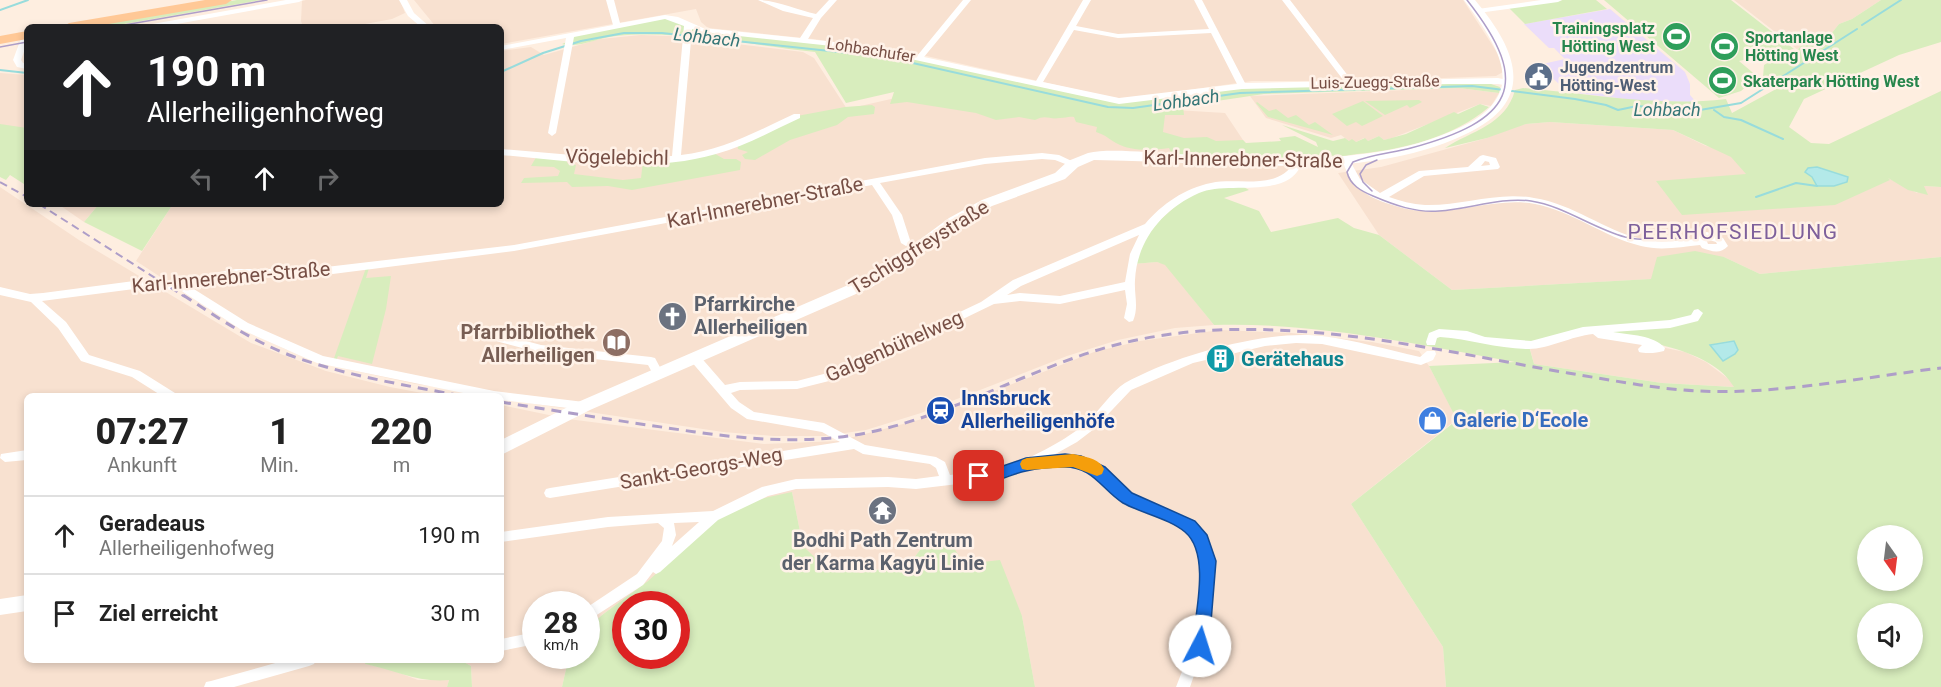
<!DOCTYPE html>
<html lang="de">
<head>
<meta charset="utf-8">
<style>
  :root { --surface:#fff; --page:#f2f2f2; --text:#222; --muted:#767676; --line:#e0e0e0 }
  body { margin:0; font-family:Roboto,sans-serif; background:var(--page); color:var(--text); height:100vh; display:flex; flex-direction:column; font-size:22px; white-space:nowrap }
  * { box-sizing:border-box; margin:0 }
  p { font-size:20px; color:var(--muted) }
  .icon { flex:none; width:33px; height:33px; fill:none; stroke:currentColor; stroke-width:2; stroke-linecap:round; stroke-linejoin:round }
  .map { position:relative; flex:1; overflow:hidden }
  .side { position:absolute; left:24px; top:393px; width:480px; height:270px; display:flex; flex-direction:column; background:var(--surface); border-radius:9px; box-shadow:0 3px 9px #0003 }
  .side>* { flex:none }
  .guide { position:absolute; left:24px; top:24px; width:480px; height:183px; border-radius:9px; box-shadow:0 3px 9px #0003; background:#202124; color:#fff; overflow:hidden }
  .needle { width:39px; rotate:166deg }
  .tools { position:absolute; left:1857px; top:525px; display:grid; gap:12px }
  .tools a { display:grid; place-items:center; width:66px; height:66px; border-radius:50%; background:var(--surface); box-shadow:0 3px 9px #0003; font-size:30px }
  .speed { position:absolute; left:522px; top:591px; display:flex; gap:12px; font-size:30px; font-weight:700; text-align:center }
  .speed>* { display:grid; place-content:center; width:78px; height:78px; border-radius:50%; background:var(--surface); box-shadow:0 3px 9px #0003; line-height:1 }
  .speed small { font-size:15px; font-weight:400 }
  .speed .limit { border:9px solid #d22; background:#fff; color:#111 }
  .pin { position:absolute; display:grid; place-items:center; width:51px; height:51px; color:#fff; margin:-26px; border-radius:12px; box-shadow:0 3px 9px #0006 }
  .me { position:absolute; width:66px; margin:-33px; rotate:5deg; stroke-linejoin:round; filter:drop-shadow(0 0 4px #0008) }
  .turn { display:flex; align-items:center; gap:21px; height:126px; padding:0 24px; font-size:27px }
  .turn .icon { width:78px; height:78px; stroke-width:2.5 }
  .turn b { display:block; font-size:42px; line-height:51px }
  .lanes { display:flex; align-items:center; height:57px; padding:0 24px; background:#0003; justify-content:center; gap:30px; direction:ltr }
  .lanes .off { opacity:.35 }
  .eta { display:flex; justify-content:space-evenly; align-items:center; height:102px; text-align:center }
  .eta b { font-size:36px; font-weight:800; line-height:42px }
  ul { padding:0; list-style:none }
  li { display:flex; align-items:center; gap:18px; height:78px; padding:0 24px; border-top:2px solid var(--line) }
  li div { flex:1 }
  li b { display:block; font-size:22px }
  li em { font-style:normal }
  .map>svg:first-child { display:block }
  .residential { fill:#f8e1d0 }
  .education { fill:#ebddfa }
  .green { fill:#d8edbd; fill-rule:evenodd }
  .water { fill:#b3e9e9; stroke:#98dcdc; stroke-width:1.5 }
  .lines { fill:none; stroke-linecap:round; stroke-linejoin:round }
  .stream { stroke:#98dcdc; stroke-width:2 }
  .street { fill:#fff; fill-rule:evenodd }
  .secondary { fill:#fff; fill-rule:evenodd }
  .primary { fill:#ffc896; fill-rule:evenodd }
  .tram { stroke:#ae9ec8; stroke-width:1.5 }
  .rail-far1 { stroke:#ae9ec8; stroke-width:2; stroke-dasharray:8 5; stroke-linecap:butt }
  .rail { stroke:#ae9ec8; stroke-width:3; stroke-dasharray:10 7; stroke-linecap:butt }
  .route { fill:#1a73e8; stroke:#114b97; stroke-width:1.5 }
  .slow { fill:#f59e0b }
  .labels { text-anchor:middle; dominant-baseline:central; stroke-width:5; stroke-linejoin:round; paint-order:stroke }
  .far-leisure-label { font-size:16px; font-weight:bold; fill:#27864d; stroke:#fff2e8; text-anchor:start }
  .far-street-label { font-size:16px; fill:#774f45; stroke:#fff2e8 }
  .far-service-label { font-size:16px; font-weight:bold; fill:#4e5e75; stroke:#fff2e8; text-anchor:start }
  .far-water-label { font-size:18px; font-style:italic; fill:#357677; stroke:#fff2e8 }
  .street-label { font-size:20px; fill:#774f45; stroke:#fff2e8 }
  .worship-label { font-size:20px; font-weight:bold; fill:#5b616d; stroke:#fff2e8; text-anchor:start }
  .education-label { font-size:20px; font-weight:bold; fill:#785e54; stroke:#fff2e8; text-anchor:end }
  .culture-label { font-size:20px; font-weight:bold; fill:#0d838f; stroke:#fff2e8; text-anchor:start }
  .transit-label { font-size:20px; font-weight:bold; fill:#164399; stroke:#fff2e8; text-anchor:start }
  .shop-label { font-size:20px; font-weight:bold; fill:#366cbe; stroke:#fff2e8; text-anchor:start }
  .neighbourhood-label { font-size:21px; letter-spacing:1.5px; fill:#7e609b; stroke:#fff2e8 }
</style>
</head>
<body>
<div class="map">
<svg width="1941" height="687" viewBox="0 0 1941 687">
  <rect width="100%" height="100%" fill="#feeee0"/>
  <path class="residential" d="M306,0H400L405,13L392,19L349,27H303L301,21L302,1Z
    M414,0H1463L1491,43L1499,56L1503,72L1496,76L1365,81H1252L1125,99L1110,97L913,53L813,39L708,28L701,22L696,9L501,44V27H436Z
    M1734,0H1881L1852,19L1839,24L1831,34L1814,38L1797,49Z
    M641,35L669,36L803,52L814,58L847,109L913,94L1225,113L1257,161L1298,162L1275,182L1237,183L1133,264L1157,262L1165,264L1214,325L1175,328L1118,340L1067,356L921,413L866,430L824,436H773L723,432L522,402L501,396L416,384L346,369L285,349L237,327L136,261L173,204H501V51L531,47L544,55L600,39Z
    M0,73L27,75V141L0,134Z
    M1459,88L1499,93L1491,106L1480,104L1392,138L1384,140L1379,136L1368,141L1364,138L1356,142L1349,141L1341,135L1331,138L1266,118L1250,96Z
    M1550,122L1673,130L1706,146L1884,176L1917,193L1924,186L1941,187V257L1760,274L1724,257L1652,279L1452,290L1379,235L1338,173L1381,167L1487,138L1517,125Z
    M0,187L79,240L251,343L326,371L390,387L438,396H27V660H366L365,664L389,669L418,680H449L447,687H0Z
    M58,204H99L84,222Z
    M1220,330L1291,333L1372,342L1419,351L1429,366L1457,419L1351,504L1443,647L1446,687H1035L1022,616L964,564L923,546L910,563L861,573L824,566L803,546L792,492L648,581L602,615L587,629L586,604H536V656H569L562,687H472L471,666L460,660H501V405L568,419L764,444L838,441L926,418L1094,352L1140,341Z
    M1583,331L1685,352L1706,362L1730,380L1735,387L1662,383L1534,364L1529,345Z"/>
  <path class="education" d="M1610,9L1685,72L1690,84V95L1696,102L1642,101L1568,92L1538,65L1565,59L1554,48H1549L1524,24Z"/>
  <path class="green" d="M237,0H261L107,27H82Z
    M1563,0H1596L1607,9L1525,24L1509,8Z
    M1604,0H1731L1794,49L1739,61L1758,77L1741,91L1719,98Z
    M1881,0H1941V42L1899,55L1804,99L1789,127L1811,143L1829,144L1941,91V187L1924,186L1928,195L1908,190L1888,178L1890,180L1835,205L1682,215L1656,181L1746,174L1731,157L1673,130L1550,122L1526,124L1487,138L1445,148C1471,131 1506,125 1515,90L1523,88C1591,94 1658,107 1726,99L1732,113L1778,88L1763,77L1764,65L1776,58L1793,54L1805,42L1814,38L1831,34L1839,24L1852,19Z
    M665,17L702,30L869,48L1109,100L1216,89L1442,83L1491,84L1500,87L1499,93L1459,88L1264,94L1183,106L1184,115H1165L1163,132L1184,138L1207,137L1216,141L1243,140L1246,143L1281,141L1279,138L1295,136L1318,147L1316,142L1282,125L1333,141L1345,138L1349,141L1352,139L1356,142L1365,138L1368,141L1379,136L1384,140L1406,134L1454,112L1458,114L1480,104L1489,107C1454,137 1402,150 1357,154C1348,155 1338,158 1329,155L1331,157L1327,162L1174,158L1169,148C1153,150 1132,152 1116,143C1107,138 1108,136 1096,132L1097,127L1076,122L1074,117C1068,116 1066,118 1060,118C1048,120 1047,114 1035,120L1019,117L996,120L976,113L907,102L890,104L894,92L846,103L815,52C752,45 679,30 616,36C600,37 577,49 562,44L569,41L570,36Z
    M1419,100L1422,102L1410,108L1407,105L1385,115L1365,101Z
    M1363,101L1383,116L1362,126L1356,122L1347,126L1332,114Z
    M1257,102L1269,111L1276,109L1288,118L1296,115L1309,125L1315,122L1333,135L1268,117L1256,103Z
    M872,105L875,107L874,114L848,117L837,125L790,140L755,160L745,159L742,155L748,152L738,149L737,143L797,116L845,107Z
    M0,124L27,128V186L10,175L6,180L0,177Z
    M712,152L724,159H736L741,162L740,170L632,190L608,186L572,187L567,182L521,183L524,178L558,176L560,171L554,167L531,166L538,154L568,157L567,163L576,165L574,174L623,180L641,178L643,161Z
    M1237,183L1249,190L1224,198L1259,211L1271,232L1338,218L1354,228L1379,235L1452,290L1651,279L1657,257L1695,251L1724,257L1760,274L1941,257V687H1446L1443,647L1351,504L1457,420L1429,366L1515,362C1415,344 1316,322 1214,325L1165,265L1157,262L1133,264L1142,236L1189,194ZM1583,331C1627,339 1710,345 1734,387L1662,383L1534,364L1529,346ZM1868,536H1912V580H1868ZM1868,614H1912V658H1868Z
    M99,204H173L142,251L84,222Z
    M366,268H369L366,278L391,276L386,309L372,364L338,356L336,361H333Z
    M792,492L803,546L824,566L861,573L910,563L923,546L948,540L965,564L1000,560L1022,616L1035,687H562L569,656H586L587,629L602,615L648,581L717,519L760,499ZM626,604H676V656H626Z
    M366,660H460L471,666L472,687H447L449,680C419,683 394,670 365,664Z"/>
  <path class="water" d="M1817,167L1848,177L1847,182L1834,186H1817L1812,177L1805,172L1808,168Z
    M1734,341L1738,350L1735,354L1723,361L1710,345Z"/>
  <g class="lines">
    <path class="stream" d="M0,10L28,0
      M1862,25L1901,0
      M0,70L27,73
      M501,72L543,53L581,41L624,33H662L886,57L1108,107L1133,108L1240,93L1472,86L1575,99L1606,105L1618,110L1637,106L1694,111L1741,103L1857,29
      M1714,110L1724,117L1741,120L1783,139
      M1756,197L1796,183L1817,186"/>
    <path class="street" d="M286,0H303L299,2L160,27H143L147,25Z
      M399,0H407L414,13L430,27H421L408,16Z
      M606,0H614L620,23L665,15L678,17L703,28L800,38L813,18L783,11L758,0C776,0 798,10 816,14L829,0H837L821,18L808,39L869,46L917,56L963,0H971L924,57L1036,81L1083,0H1091L1076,26L1118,34L1209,29L1194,0H1202L1245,83L1344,81L1282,0H1290L1352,81L1498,78L1512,81L1513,83L1509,86L1498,84H1449L1242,89L1119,104L869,50L702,32L692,29L681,155C721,151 758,131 794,114H800V118C772,131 745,146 716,154C646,174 572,161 501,155V149L607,158L672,156L684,26L665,19L574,37L556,133L552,136L548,133L566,38L501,50V46L613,25ZM1074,30L1118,38L1211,33L1237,84L1119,98L1043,82Z
      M1541,0H1562L1558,2L1478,13L1474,11L1478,9Z
      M23,33H27V43L21,60L23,63L27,64V69L17,67L13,60Z
      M1042,153L1059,155L1078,164L1073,167L1055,160L1042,159L985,164L880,183L902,215L911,243L906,246L901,243L892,215L872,185L514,251L309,277H236L189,286L248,323L323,356L494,391L584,402L588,403L590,406L588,409L584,410L501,400V396H478L317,363L240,329L177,288L168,290L134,289L42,301L66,322L89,355L140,371L175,393L176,396H162L132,377L81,361L58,328L31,302L0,295V287L30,294L43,293L134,281L168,282L236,269H309L514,245L985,158Z
      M1483,155L1496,158L1500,167L1498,169L1424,176L1389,197C1400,201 1412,204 1425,205C1462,206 1497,191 1534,198C1573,204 1604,230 1641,239C1659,244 1678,240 1696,239L1697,235L1707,232L1723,238L1728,246C1720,255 1711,251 1702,248L1700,245C1681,247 1660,251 1641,246C1604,237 1572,211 1535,204C1497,197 1460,214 1422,211C1409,210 1398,207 1386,203C1375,199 1364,194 1355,185C1349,178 1346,169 1342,161L1346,158L1349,159L1360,179L1380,193L1419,171L1468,167L1480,156ZM1485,161L1489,162L1490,165L1481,166ZM1706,239L1716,242L1717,244H1708Z
      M1298,159L1302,162C1290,201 1228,180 1199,193C1163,209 1137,240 1135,280C1134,295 1139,307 1133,321L1129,322L1124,318L1127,304L1125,290L1060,304L1020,301L994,304L841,378L797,389L740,390L731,393L739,402L754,412L824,423L865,445L936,457L945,462L950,475C966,473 984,473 999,469C1023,463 1069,439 1087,422C1099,411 1112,391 1125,383C1173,356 1267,329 1322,336C1355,340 1388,350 1420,357L1427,351H1435L1436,354L1433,360L1421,365L1322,344L1296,343L1265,346L1193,363L1131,390L1094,429L1077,442L1050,457L1064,455L1091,460L1103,468L1131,494L1185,516L1203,532L1214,561L1207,638L1190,687H1176L1195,638L1202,561L1194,539L1177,524L1123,502L1095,474L1085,467L1064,465L1029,468L1000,479L916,489L888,487L796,489L768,496L718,520L660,572L656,574L653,572L643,585L586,622V608L637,574L662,541L664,528L658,523L608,527L501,542V532L608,517L713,511L762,487L796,479L888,477L916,479L939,476L936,468L930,464L863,454L854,449L550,498L546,497L544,493L546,489L550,488L840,442L822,432L747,419L731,408L690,360L689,357L690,354H698L725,385L740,382L797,381L835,371L981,302L1013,280L1145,224C1162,204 1185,188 1211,183C1238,177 1280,192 1295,160ZM1139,235L1130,254L1125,282L1060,296L1020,293L1007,295L1021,286ZM699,522L672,546L676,535L674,523Z
      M1698,309L1703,313L1698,321L1670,328L1613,332C1630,335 1654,335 1665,348L1664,351C1657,353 1646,354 1639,352L1638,349L1642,345L1598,338L1593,334C1572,336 1548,349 1529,349C1498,349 1470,339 1440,337L1437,338L1435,345H1427L1426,342L1429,333L1439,329L1467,331L1485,337L1531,341L1583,327L1670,320L1691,315L1694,310Z
      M462,324L541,345L651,357L655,358L663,373L662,376H654L648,365L541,353L458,331L457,328L458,325Z
      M27,450V460L5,462L0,458L1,454Z
      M536,632V644L501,651V639Z
      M286,660H316L314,664L309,666L234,687H204L206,682L211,681Z"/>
    <path class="secondary" d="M1464,0H1475C1516,49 1539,100 1466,134C1388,171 1302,167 1217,164C1176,162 1135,161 1094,160L1078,167L1065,179L992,206L959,224L912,261L872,287L590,410L501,455V440L578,402L862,279L902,253L949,218L982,200L1055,173L1068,161L1088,153C1109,148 1152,153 1175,154C1270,157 1370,169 1459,128C1532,94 1499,48 1464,0Z
      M27,595V611L0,615V599Z"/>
    <path class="primary" d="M205,0H232L226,4L91,27H63L69,23Z
      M27,31V39L0,44V36Z"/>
    <path class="tram" d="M1467,0C1535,86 1511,121 1411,148C1392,153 1372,154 1353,162L1347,172C1350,185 1361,191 1373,196C1394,205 1416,213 1439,211C1470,209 1500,197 1531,201C1564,206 1592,228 1625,237C1646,242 1668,239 1689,237
      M113,27L267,0
      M0,47L27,42
      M1372,191L1363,182L1360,174L1366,165L1377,160"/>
    <path class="rail-far1" d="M0,182L27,197
      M39,204L185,297"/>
    <path class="rail" d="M183,295C218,318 252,341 292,356C347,376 405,385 462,396
      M501,402C557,411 613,420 668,428C734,438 801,446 866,433C939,418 1004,383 1074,358C1120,341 1169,332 1218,330C1336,325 1452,353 1568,373C1611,380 1655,389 1699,391C1775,395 1865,377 1941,368"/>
  </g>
  <path class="route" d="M1065,454L1081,456L1105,467L1132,493L1195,521L1207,535L1216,561L1209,646L1206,651L1200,654L1194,651L1192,646C1195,615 1211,554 1185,532C1170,519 1141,513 1123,503C1101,489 1093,466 1063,467C1051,467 1038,468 1026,471C1009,474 992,487 974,480L971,476L974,471L1000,467L1026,458Z"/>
  <path class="slow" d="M1073,454C1085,457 1099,458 1104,469L1102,474L1097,476L1073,467L1027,470L1022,469L1020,464L1022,460L1027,458Z"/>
  <defs>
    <symbol id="stadium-disc" viewBox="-11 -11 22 22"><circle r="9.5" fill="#2e9e5b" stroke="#fff2e8"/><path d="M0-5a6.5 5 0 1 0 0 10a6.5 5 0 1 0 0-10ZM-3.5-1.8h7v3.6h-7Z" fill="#fff"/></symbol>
    <symbol id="civic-disc" viewBox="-11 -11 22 22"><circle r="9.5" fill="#5c6f8a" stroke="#fff2e8"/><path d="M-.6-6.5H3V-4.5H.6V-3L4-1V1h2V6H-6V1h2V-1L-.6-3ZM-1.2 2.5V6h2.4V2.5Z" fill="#fff"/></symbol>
    <symbol id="church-disc" viewBox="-11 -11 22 22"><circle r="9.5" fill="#6b7280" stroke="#fff2e8"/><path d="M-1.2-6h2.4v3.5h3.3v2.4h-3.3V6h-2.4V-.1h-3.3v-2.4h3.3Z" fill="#fff"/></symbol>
    <symbol id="library-disc" viewBox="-11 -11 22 22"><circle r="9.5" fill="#8d6e63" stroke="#fff2e8"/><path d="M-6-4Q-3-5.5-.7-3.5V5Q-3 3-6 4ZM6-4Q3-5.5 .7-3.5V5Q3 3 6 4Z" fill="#fff"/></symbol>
    <symbol id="building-disc" viewBox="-11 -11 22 22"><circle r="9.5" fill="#0f9aa8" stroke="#fff2e8"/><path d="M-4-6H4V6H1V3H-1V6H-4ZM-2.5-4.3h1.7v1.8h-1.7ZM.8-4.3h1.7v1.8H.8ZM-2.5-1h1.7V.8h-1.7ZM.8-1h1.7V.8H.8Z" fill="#fff"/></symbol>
    <symbol id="station-disc" viewBox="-11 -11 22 22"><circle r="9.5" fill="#1a4fb4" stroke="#fff2e8"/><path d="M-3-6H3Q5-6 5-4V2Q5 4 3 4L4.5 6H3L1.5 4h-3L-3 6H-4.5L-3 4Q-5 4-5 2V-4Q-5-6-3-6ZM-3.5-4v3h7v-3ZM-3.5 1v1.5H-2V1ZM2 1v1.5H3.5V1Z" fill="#fff"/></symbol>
    <symbol id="shop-disc" viewBox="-11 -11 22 22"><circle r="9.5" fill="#3f7fe0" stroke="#fff2e8"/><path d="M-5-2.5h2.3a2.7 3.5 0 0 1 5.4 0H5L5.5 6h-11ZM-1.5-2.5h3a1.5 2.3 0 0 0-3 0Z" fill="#fff"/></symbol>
    <symbol id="temple-disc" viewBox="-11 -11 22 22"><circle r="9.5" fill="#6b7280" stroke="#fff2e8"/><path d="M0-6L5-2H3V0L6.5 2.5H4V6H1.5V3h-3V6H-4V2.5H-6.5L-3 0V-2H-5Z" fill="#fff"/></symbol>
  </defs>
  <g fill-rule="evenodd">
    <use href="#stadium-disc" x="1660" y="20" width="33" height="33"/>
    <use href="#stadium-disc" x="1708" y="30" width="33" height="33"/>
    <use href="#civic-disc" x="1522" y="60" width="33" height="33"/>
    <use href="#stadium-disc" x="1706" y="64" width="33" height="33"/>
    <use href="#church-disc" x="656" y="300" width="33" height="33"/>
    <use href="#library-disc" x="600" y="326" width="33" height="33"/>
    <use href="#building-disc" x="1204" y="342" width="33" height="33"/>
    <use href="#station-disc" x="924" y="394" width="33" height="33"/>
    <use href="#shop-disc" x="1416" y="404" width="33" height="33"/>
    <use href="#temple-disc" x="866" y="494" width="33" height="33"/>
  </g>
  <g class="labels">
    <g class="far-leisure-label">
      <text x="1655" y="28" text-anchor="end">Trainingsplatz<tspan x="1655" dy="18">Hötting West</tspan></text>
      <text x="1745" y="37">Sportanlage<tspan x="1745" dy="18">Hötting West</tspan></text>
      <text x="1743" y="81">Skaterpark Hötting West</text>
    </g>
    <g class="far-street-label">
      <text transform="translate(871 50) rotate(9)">Lohbachufer</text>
      <text transform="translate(1375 82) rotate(-1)">Luis-Zuegg-Straße</text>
    </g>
    <g class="far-service-label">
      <text x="1560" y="67">Jugendzentrum<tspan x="1560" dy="18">Hötting-West</tspan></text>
    </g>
    <g class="far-water-label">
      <text transform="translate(707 37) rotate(6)">Lohbach</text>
      <text transform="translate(1186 100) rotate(-8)">Lohbach</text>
      <text x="1667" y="109">Lohbach</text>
    </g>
    <g class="street-label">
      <text transform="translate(617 157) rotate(1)">Vögelebichl</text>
      <text transform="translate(1243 159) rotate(1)">Karl-Innerebner-Straße</text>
      <text transform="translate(765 202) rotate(-11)">Karl-Innerebner-Straße</text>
      <text transform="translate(919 247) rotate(-32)">Tschiggfreystraße</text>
      <text transform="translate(231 277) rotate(-5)">Karl-Innerebner-Straße</text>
      <text transform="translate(894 346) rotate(-24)">Galgenbühelweg</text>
      <text transform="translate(701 468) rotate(-10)">Sankt-Georgs-Weg</text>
    </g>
    <g class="worship-label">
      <text x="694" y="304">Pfarrkirche<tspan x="694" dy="23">Allerheiligen</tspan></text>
      <text x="883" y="540" text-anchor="middle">Bodhi Path Zentrum<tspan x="883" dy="23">der Karma Kagyü Linie</tspan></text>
    </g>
    <g class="education-label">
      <text x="595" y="332">Pfarrbibliothek<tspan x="595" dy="23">Allerheiligen</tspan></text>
    </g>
    <g class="culture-label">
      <text x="1241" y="359">Gerätehaus</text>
    </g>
    <g class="transit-label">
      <text x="961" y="398">Innsbruck<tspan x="961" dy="23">Allerheiligenhöfe</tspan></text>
    </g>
    <g class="shop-label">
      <text x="1453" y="420">Galerie D‘Ecole</text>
    </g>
    <g class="neighbourhood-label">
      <text x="1733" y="232">PEERHOFSIEDLUNG</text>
    </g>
  </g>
</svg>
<div class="tools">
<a><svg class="needle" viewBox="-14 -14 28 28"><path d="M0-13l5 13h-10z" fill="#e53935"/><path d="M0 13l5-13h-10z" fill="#767676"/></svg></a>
<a><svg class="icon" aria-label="sound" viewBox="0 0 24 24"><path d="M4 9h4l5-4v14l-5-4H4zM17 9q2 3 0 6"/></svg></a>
</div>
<div class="speed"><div>28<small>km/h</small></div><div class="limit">30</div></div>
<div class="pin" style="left:979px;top:476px;background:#d93025"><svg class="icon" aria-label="arrive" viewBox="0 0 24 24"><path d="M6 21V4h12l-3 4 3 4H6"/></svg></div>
<svg class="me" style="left:1200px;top:646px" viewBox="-20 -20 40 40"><circle r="19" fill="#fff"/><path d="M0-13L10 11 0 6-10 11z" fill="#1a73e8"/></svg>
<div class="guide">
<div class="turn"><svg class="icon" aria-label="ahead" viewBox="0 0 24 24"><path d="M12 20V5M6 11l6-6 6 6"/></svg><div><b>190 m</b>Allerheiligenhofweg</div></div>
<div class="lanes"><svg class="icon off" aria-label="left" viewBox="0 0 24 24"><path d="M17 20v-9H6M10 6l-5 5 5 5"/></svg><svg class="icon" aria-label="ahead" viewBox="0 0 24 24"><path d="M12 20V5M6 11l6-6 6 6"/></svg><svg class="icon off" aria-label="right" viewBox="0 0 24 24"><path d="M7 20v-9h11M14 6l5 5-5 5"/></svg></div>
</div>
<section class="side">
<div class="eta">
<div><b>07:27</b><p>Ankunft</p></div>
<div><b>1</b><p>Min.</p></div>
<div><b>220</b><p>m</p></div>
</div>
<ul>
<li><svg class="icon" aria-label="ahead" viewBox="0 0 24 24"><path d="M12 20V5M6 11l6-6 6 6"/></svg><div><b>Geradeaus</b><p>Allerheiligenhofweg</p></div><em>190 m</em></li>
<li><svg class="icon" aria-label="arrive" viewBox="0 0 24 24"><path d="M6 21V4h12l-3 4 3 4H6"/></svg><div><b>Ziel erreicht</b></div><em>30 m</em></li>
</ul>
</section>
</div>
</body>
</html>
